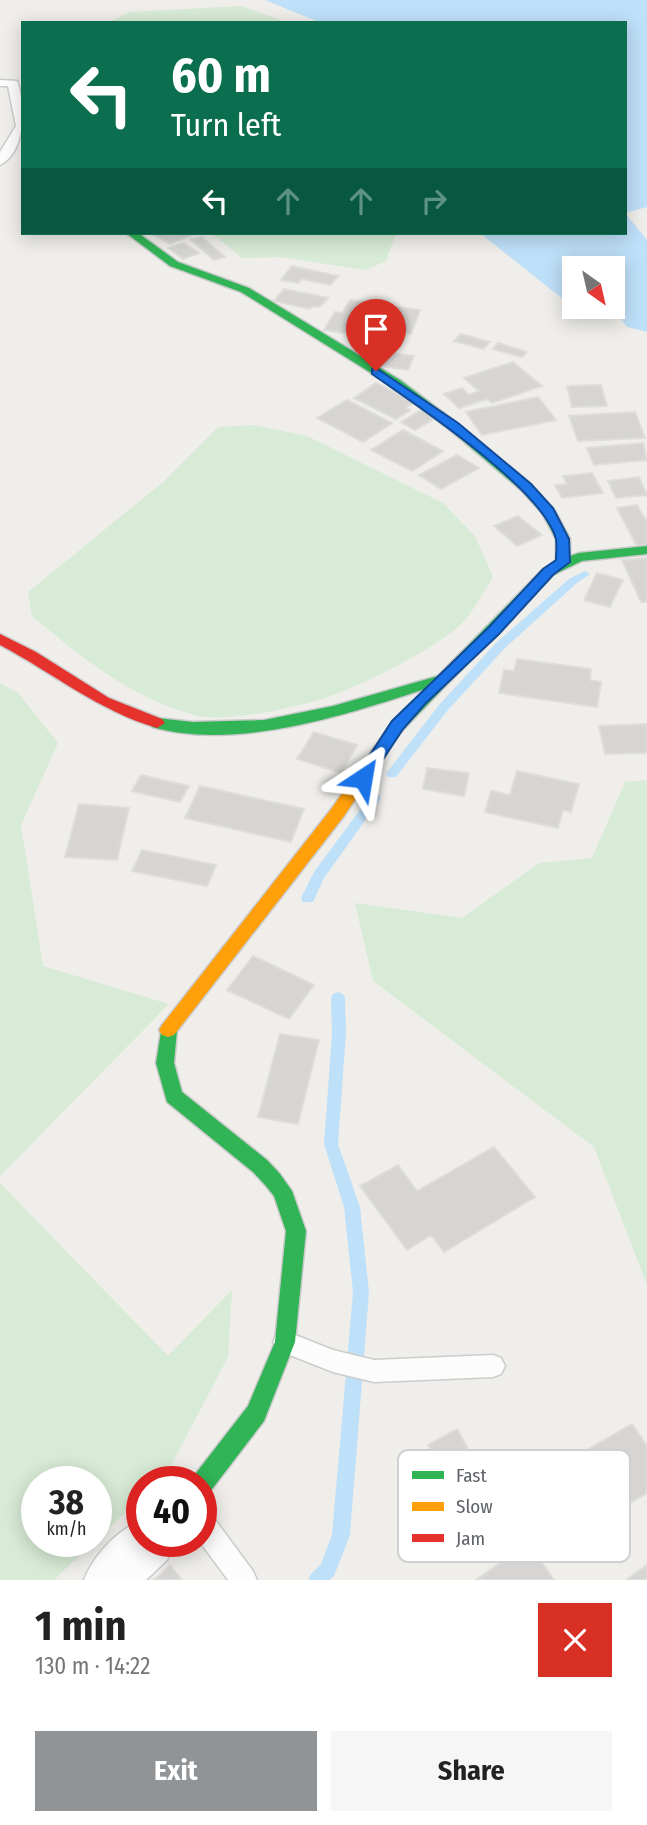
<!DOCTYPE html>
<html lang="en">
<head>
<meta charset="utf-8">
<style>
  :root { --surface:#fff; --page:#f6f6f6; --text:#222; --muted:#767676; --accent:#919496 }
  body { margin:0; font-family:"Fira Sans Condensed",sans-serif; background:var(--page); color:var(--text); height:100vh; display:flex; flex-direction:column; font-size:26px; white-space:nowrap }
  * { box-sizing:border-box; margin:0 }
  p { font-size:23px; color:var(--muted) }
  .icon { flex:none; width:38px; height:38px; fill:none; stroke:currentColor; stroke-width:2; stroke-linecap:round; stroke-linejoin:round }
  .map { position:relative; height:1580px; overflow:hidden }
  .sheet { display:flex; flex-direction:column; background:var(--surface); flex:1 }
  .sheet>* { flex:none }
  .top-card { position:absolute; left:21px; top:21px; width:606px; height:214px; border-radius:0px; box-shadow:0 4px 18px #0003; background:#0b6e4f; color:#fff; overflow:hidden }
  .needle { width:46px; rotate:146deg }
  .buttons { position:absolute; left:562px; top:256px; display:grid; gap:14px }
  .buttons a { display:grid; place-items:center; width:63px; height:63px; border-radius:0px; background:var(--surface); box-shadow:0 4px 18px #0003; font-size:35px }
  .speed { position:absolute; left:21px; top:1466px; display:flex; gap:14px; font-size:35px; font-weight:700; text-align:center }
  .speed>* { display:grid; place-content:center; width:91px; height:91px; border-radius:50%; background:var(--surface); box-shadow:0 4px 18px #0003; line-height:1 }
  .speed small { font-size:18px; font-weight:400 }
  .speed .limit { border:10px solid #d22; background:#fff; color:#111 }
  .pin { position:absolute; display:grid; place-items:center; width:60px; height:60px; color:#fff; margin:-72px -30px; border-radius:50% 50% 50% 0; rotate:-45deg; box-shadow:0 0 7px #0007 }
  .pin .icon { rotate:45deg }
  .me { position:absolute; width:77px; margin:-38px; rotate:33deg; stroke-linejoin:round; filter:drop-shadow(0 0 5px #0008) }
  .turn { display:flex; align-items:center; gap:24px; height:147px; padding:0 35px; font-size:32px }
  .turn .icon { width:91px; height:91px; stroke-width:2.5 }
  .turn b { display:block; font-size:49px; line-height:60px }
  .lanes { display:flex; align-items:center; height:66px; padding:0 35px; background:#0003; justify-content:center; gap:35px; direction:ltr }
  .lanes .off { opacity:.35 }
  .round { display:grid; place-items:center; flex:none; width:74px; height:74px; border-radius:0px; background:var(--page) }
  .overview { display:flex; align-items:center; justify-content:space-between; height:119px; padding:0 35px }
  h1 { font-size:42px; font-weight:700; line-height:52px }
  .action { display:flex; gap:14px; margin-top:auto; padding:14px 35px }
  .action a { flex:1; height:80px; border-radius:0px; background:var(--accent); color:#fff; font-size:28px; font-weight:700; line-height:80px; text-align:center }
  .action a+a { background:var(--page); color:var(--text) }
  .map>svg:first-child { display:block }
  .green { fill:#d8ebd6 }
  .water { fill:#bfe0f9; fill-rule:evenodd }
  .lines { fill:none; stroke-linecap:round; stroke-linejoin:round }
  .stream { fill:#bfe0f9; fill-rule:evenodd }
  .river { fill:#bfe0f9; fill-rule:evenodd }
  .building { fill:#d6d5d3; stroke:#deddd9; stroke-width:2 }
  .lane-casing { stroke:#cbcccc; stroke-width:3 }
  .street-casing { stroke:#cbcccc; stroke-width:3 }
  .fast-casing { stroke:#cacacb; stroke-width:3 }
  .slow-casing { stroke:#cacacb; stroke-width:3 }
  .jam-casing { stroke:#cacacb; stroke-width:3 }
  .lane { fill:#fdfcfc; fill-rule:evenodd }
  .street { fill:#fdfcfc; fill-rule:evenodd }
  .fast { fill:#30b455; fill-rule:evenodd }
  .slow { fill:#ff9f0a; fill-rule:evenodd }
  .jam { fill:#e5322d; fill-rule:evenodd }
  .route { fill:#1a73e8; stroke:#114b97; stroke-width:2 }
  .key { fill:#fff; stroke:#cfd0d2; stroke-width:2 }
  .key-label { font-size:19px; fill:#5f6368 }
</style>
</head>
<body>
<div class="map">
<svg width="647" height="1580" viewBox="0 0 647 1580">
  <rect width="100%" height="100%" fill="#efeeea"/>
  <path class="green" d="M242,6L288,23H108L129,12Z
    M211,233H396L386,261L366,270L280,257L242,258Z
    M254,425L307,436L443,503L475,536L493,577C484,591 475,609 464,621C440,647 359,687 325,698C294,708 225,723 194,715C131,698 81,657 32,616L28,592L162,483L218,427Z
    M0,683L18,693L58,743L21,825L43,966L169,1004L0,1176Z
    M647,780V1285L594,1147L373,981L355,903L462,918L539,863L592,858L625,782Z
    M0,1183L168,1356L232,1290L228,1357L167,1473L157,1482H142V1497L96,1540V1482H37V1542H94L54,1580H0Z"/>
  <path class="water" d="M265,0H647V207L625,213L647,240V308L579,312L480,233H625V23H321ZM574,268H612V306H574Z"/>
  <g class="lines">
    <path class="stream" d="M585,571L590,574L577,583L505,648L447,711L396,777H388L386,774L388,771L439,705L497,642L569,579Z
      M375,793L379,795L381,798L379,801L324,878L313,902H303L301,898L314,872L371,795Z
      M338,992L343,994L345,998L346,1033L338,1144L360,1207L369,1292L350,1535L334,1576L330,1580H308L311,1574L321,1564L332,1535L353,1292L344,1207L324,1144L332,1033L331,998L333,994Z"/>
    <path class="river" d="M642,292L647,294V332L627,327L614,309L622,297Z"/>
  </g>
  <path class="building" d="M150,233H192L194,234L170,244Z
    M202,237L225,257L214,260L191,240Z
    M183,243L199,253L183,259L168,248Z
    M292,266L338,276L330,285L302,279L298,283L281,280Z
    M284,289L328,298L320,307L313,306L310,309L274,301Z
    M350,300L389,306L371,337L324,330L335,312L342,313Z
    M397,307L420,310L411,334L388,331Z
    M461,334L490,342L483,349L454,341Z
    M498,343L527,352L522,357L493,349Z
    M388,352L414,356L408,370L381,366Z
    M513,362L542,386L492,403L487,399L459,408L444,394L462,388L469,395L479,391L464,378Z
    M376,383L415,402L405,408L410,410L396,419L354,398Z
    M601,385L607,406L572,407L567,386Z
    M538,397L556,420L482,435L466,412Z
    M347,400L392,423L363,442L317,418Z
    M423,409L437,417L415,430L401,422Z
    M635,412L645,438L578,441L569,416Z
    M403,430L443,451L412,471L371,450Z
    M643,443L647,460L594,465L587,448Z
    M457,455L479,468L441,489L419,475Z
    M592,473L603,493L562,498L555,485L567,484L563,476Z
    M639,477L647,495L616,498L608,481Z
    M637,505L644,518H647V544L637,546L617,508Z
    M518,516L542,535L517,546L494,526Z
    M647,558V602H641L622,560Z
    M597,573L623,580L610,607L584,600Z
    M517,659L591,669L590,680L601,682L597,707L499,693L504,670L514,671Z
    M647,724V753L605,754L599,726Z
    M314,732L357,745L341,773L297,759Z
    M427,768L469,773L464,796L423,789Z
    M517,771L579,784L571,812L563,810L558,828L485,812L491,791L510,795Z
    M141,775L189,786L180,802L132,791Z
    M200,786L304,809L291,842L185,818Z
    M79,804L129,808L117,860L65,857Z
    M142,850L216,865L207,886L132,871Z
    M253,956L314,985L289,1019L227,990Z
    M280,1034L319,1040L298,1124L258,1117Z
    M494,1147L535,1197L444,1252L431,1235L407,1250L360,1186L398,1165L417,1191Z
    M632,1424L647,1446V1493L576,1535L540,1477Z
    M457,1429L477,1465L447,1481L428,1445Z
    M528,1543L554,1580H476Z
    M170,1565L182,1580H154Z
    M647,1565V1580H626Z"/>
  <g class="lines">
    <defs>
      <path id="lane" d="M0,80L17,81C26,105 26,152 0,165V152L16,126L8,86H0Z
        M285,1331L333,1350L374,1360L493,1355L501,1358L505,1366L501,1374L493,1377L374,1382L333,1372L277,1350L273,1342L277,1334Z
        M201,1510L210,1513L253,1571L257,1580H228L200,1542Z"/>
      <path id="street" d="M142,1520V1542H174L167,1560L146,1580H84C93,1556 117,1530 142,1520Z"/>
      <path id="fast" d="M126,233H138L178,262L249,288L400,380L457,423L531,484L555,511L570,539V556L579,553L647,546V554L582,561L553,575L400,733H390L387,729L425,689C346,715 235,751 152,727L149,723L157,718L193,722L264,720L333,706L438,676L543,569L556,562V539L542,513L521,490L449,429L392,386L241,292L170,266Z
        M168,1023L174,1025L177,1030L174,1063L182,1092L267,1160L280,1174L292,1191L306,1231L295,1342L264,1421L209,1493L201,1496V1482H191L193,1477L248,1406L275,1342L286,1231L274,1196L266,1186L253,1172L167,1102L156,1063L162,1025Z"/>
      <path id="slow" d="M395,724L403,729L344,816L174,1035L168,1037L162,1035L159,1030L162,1025L332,808L390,725Z"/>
      <path id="jam" d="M0,634L36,652L109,698L162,719L165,723L157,728C99,711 53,673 0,645Z"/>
    </defs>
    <use href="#lane" class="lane-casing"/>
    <use href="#street" class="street-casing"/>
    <use href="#fast" class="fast-casing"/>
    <use href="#slow" class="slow-casing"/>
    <use href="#jam" class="jam-casing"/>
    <use href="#lane" class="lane"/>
    <use href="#street" class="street"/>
    <use href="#fast" class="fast"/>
    <use href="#slow" class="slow"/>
    <use href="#jam" class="jam"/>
  </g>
  <path class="route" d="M376,368L458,423L531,484L553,508L569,539L570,562L553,575L499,634L425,704L403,729L368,782L363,784L355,778L392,721L489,627L543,569L556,560C556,554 557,545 556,539C543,489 415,404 372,374V369Z"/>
  <rect x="398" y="1450" width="232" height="112" rx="10" class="key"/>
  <rect x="412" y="1471" width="32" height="8" fill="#30b455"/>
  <rect x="412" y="1502" width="32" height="9" fill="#ff9f0a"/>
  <rect x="412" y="1534" width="32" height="8" fill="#e5322d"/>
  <g class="key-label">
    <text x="456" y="1482">Fast</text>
    <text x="456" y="1513">Slow</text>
    <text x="456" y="1545">Jam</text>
  </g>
</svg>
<div class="buttons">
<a><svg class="needle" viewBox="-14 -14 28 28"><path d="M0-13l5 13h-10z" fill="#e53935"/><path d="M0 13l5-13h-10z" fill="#767676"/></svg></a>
</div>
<div class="speed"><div>38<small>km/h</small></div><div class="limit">40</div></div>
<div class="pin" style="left:376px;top:371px;background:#d93025"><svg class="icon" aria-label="arrive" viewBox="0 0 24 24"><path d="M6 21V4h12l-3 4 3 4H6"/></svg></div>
<svg class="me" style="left:363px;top:778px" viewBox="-20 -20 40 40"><path d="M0-17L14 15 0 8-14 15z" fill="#1a73e8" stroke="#fff" stroke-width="4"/></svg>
<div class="top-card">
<div class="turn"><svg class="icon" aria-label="left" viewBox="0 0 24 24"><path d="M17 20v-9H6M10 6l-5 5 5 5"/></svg><div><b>60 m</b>Turn left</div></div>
<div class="lanes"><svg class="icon" aria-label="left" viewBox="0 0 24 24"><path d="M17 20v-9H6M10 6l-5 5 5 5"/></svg><svg class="icon off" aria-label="ahead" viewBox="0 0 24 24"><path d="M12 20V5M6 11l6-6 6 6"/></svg><svg class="icon off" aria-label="ahead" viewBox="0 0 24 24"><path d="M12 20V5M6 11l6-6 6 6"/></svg><svg class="icon off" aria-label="right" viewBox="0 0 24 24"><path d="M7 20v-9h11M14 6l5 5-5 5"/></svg></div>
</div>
</div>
<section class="sheet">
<div class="overview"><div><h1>1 min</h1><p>130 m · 14:22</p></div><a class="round" style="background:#d93025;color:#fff"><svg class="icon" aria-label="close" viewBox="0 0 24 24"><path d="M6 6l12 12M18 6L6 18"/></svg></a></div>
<div class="action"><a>Exit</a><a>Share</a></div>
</section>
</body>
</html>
